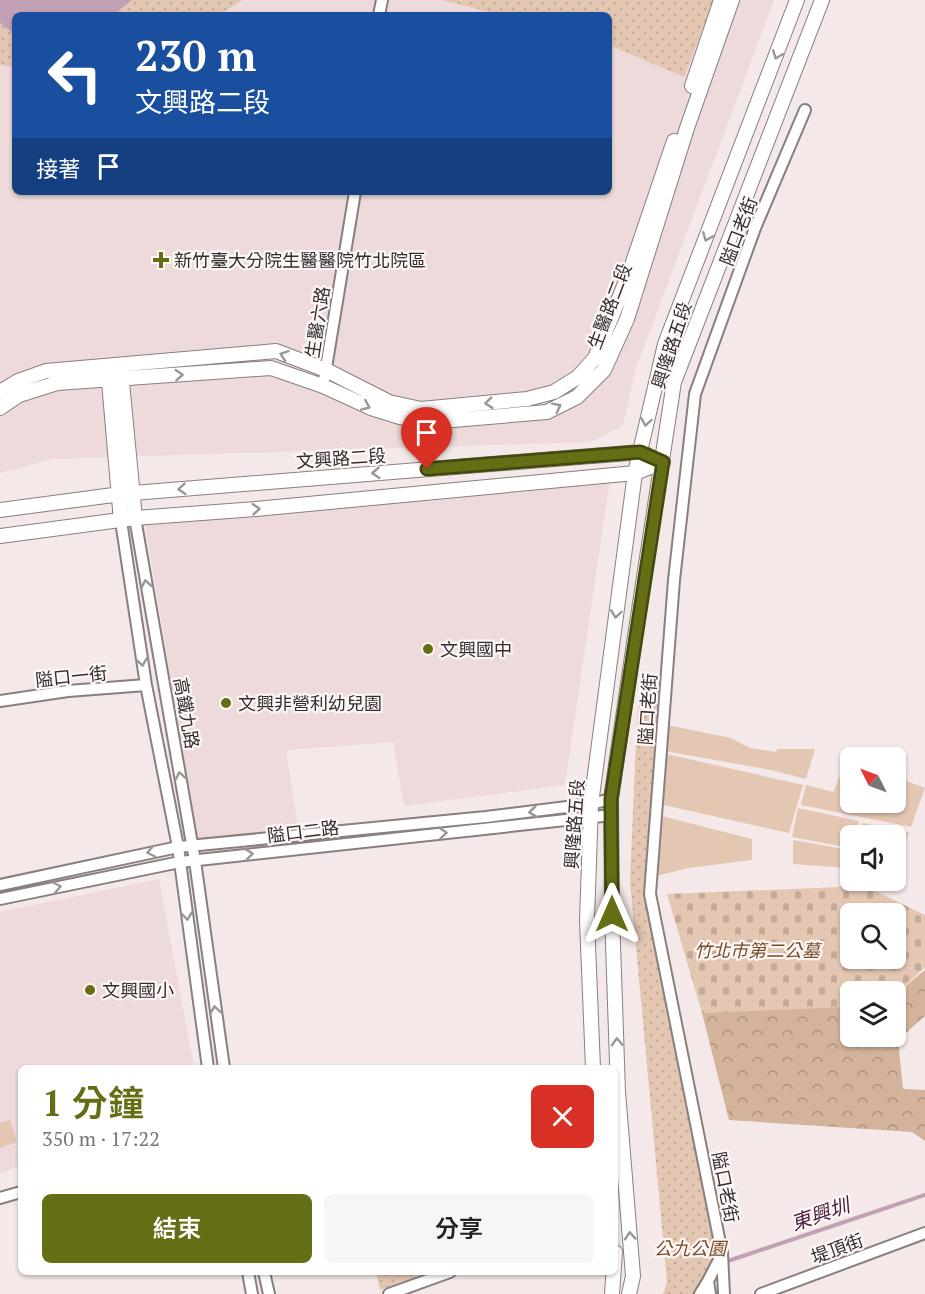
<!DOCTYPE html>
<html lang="zh-TW">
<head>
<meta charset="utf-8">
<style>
  :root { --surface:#fff; --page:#f6f6f6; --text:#222; --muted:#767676; --accent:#656e15 }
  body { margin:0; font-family:"PT Serif","Noto Sans TC",serif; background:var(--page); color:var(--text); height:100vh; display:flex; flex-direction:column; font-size:22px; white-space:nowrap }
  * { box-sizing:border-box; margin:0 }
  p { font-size:20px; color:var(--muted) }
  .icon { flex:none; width:33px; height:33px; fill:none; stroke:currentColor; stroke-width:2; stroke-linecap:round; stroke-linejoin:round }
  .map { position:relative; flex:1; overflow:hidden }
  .details { position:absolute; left:18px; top:1065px; width:600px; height:210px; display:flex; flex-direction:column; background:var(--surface); border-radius:9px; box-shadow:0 2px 4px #0004 }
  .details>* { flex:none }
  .hud { position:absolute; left:12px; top:12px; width:600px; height:183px; border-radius:9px; box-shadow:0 2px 4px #0004; background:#1a4fa0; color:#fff; overflow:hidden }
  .needle { width:39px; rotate:312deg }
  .fabs { position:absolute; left:840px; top:747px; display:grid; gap:12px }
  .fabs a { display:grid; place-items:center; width:66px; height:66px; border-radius:9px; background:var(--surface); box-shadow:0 2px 4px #0004; font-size:30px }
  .pin { position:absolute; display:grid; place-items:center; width:51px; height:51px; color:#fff; margin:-62px -26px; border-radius:50% 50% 50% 0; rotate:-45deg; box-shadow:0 0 6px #0007 }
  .pin .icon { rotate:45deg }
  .me { position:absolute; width:66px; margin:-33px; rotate:0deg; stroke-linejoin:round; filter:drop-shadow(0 0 4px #0008) }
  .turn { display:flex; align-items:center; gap:21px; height:126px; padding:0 24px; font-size:27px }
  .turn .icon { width:78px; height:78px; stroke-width:2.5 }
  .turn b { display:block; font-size:42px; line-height:51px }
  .then { display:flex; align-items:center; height:57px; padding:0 24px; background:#0003; gap:12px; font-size:22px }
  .round { display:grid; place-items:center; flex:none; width:63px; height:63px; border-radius:9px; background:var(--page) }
  .summary { display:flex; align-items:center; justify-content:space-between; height:102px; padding:0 24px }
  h1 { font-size:36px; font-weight:600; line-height:45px; color:var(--accent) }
  .primary-button { display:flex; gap:12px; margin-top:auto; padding:12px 24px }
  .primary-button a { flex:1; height:69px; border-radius:9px; background:var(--accent); color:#fff; font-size:24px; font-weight:600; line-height:69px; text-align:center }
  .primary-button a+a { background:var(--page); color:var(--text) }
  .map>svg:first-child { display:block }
  .built { fill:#eedada; fill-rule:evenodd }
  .green { fill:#e4c7b2 }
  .forest { fill:url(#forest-crowns) }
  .cemetery { fill:url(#cemetery-stones); fill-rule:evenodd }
  .park { fill:url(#park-dots) }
  .water { fill:#c3a1b5 }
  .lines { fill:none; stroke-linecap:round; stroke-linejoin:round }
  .stream { stroke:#c3a1b5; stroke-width:4 }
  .minor-casing { stroke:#897f7f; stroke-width:14 }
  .tertiary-casing { stroke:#897f7f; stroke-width:16 }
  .minor { stroke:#fff; stroke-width:10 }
  .tertiary { stroke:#fff; stroke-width:14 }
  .oneway { stroke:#989696 }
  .route-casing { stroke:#42480e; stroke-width:15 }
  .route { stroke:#656e15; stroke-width:10 }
  .poi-dot { fill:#656e15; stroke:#fef7f6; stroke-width:2 }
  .labels { text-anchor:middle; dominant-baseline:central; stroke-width:4.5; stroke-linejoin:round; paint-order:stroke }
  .street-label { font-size:18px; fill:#322e2e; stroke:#fef7f6 }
  .poi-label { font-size:18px; fill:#322e2e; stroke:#fef7f6; text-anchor:start }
  .park-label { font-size:18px; font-style:italic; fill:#784b27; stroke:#fef7f6 }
  .water-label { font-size:20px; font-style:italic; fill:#4e213f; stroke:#fef7f6 }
</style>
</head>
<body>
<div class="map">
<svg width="925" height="1294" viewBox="0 0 925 1294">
  <defs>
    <pattern id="forest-crowns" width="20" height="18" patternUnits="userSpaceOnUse" patternTransform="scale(1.5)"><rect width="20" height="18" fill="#d3b39b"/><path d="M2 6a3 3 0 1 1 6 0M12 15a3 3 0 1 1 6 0" fill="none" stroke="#ac927f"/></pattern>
    <pattern id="cemetery-stones" width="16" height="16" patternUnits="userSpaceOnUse" patternTransform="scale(1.5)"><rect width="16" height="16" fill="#e4c7b2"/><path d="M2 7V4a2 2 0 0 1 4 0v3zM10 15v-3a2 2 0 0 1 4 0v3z" fill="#c4ab99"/></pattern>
    <pattern id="park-dots" width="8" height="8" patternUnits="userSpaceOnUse" patternTransform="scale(1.5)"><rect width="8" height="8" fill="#e4c7b2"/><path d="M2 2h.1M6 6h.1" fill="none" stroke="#c4ab99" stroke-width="1.8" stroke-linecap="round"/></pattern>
  </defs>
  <rect width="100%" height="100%" fill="#f4e8e8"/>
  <path class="built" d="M0,0H774L635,371L623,425L591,442L52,459L0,473ZM15,15H609V192H15Z
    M610,479L565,785L404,806L393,742L286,750L298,827L190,845L167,656L144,519Z
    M159,879L194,1068H21V1166L0,1173V912Z"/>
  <path class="green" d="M662,724L731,738L750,748L776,752L777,749H815L806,779L771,770L659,750Z
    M658,752L803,785L789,833L655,803Z
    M847,760L850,761V802H896V777L925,788L911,827L801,805L806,785L833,792Z
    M798,808L859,821L855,835L850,836V848L792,837Z
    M654,814L752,839V860L688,868L649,878Z
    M862,823L909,832L905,842L896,846V836L858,835Z
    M793,840L849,850L847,868L793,864Z
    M10,1120L17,1142L0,1148V1123Z"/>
  <path class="forest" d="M925,970V1016L898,1040L903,1089L925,1090V1141L912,1132L729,1120L702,1013L850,1002V1036H896V994Z"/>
  <path class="cemetery" d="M865,886L925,915V967L896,994V992H850V1007L702,1013L667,894ZM850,914H896V958H850Z"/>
  <path class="park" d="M0,0H242L221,14L15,15V67L0,65Z
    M441,0H714L684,77L609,45V15H501Z
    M655,685L660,688L661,697L658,704L646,896L718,1255L694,1294H663L667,1282L630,882L637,716L641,694Z
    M376,1272H428L380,1290Z"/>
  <path class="water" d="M0,0H132L113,15H15V34L0,23Z"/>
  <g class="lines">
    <path class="stream" d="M725,1262L925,1195"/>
    <defs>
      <path id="minor" d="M379,15L382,0
        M323,386L355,192
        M135,518L195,861L224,1068
        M121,521L146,685L178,847L208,1068
        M0,701L68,691L146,685
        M0,885L178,847L486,817L591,804L611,799
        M0,899L180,862L612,815
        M0,1198L21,1192
        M248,1272L252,1294
        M264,1272L269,1294
        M389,1294L450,1272
        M700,1294L708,1281
        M710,1294L708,1281L721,1256
        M724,1294L722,1253L650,894L674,580L695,394L755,228L805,110
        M761,1294L925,1233"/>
      <path id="tertiary" d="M692,86L721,0
        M108,370L121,521
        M121,372L135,518
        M0,392L18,381L46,371L276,351L326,370L389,402L421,409L527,399L554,392L578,377L595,358L630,271L674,141
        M0,408L19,395L57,383L271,368L323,386L371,408L400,417L430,422L547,412L577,397L604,370L627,319L687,128L732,0
        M0,510L121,494L641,452L647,455
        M0,536L135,518L256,509L635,473L663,462
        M593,1068L587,920L591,804L635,473L665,344L797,0
        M612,1294L615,1252
        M629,1294L633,1276L618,1092L612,914L611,799L637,623L674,382L822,0"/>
    </defs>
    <use href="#minor" class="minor-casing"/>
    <use href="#tertiary" class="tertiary-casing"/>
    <use href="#minor" class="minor"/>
    <use href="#tertiary" class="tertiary"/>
  </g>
  <defs><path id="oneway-chevron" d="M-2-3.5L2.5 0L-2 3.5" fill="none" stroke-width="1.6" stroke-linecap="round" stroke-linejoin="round" transform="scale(1.5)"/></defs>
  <g class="oneway">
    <use href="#oneway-chevron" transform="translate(777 55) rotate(111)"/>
    <use href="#oneway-chevron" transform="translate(707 237) rotate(112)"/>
    <use href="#oneway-chevron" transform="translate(284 355) rotate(-161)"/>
    <use href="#oneway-chevron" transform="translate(179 375) rotate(-4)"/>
    <use href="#oneway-chevron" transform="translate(489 403) rotate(174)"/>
    <use href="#oneway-chevron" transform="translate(366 406) rotate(23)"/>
    <use href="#oneway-chevron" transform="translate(557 407) rotate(-27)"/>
    <use href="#oneway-chevron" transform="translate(646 422) rotate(100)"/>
    <use href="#oneway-chevron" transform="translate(376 473) rotate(176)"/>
    <use href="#oneway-chevron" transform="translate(182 489) rotate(175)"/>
    <use href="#oneway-chevron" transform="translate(256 509) rotate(-5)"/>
    <use href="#oneway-chevron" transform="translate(146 584) rotate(-100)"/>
    <use href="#oneway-chevron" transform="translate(616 614) rotate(98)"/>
    <use href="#oneway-chevron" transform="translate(142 662) rotate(81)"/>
    <use href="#oneway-chevron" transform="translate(180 776) rotate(-100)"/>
    <use href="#oneway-chevron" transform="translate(533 812) rotate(173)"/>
    <use href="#oneway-chevron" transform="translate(443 833) rotate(-5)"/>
    <use href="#oneway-chevron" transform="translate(151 852) rotate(168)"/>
    <use href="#oneway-chevron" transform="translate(249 854) rotate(-7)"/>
    <use href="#oneway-chevron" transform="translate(57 887) rotate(-12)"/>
    <use href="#oneway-chevron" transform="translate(187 916) rotate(83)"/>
    <use href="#oneway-chevron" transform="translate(215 1010) rotate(-98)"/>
    <use href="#oneway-chevron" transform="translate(617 1042) rotate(-92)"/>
    <use href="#oneway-chevron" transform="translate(630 1236) rotate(-94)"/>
  </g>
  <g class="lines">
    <defs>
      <path id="route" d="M427,469L640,452L663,462L611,799L612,914"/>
    </defs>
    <use href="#route" class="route-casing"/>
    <use href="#route" class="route"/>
  </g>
  <g class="poi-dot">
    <path d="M158 251h6v6h6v6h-6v6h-6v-6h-6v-6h6z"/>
    <circle cx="428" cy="649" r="6"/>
    <circle cx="226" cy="703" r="6"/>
    <circle cx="90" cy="990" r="6"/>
  </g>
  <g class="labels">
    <g class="street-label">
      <text transform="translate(738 231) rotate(-69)">隘口老街</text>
      <text transform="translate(609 306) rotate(-69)">生醫路二段</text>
      <text transform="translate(317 322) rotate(-81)">生醫六路</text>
      <text transform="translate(671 345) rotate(-72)">興隆路五段</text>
      <text transform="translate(341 458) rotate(-4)">文興路二段</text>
      <text transform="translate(71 676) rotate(-6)">隘口一街</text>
      <text transform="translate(647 709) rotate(-86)">隘口老街</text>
      <text transform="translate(187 713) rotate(80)">高鐵九路</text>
      <text transform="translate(574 824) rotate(-86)">興隆路五段</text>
      <text transform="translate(303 831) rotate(-7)">隘口二路</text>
      <text transform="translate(726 1187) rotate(79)">隘口老街</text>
      <text transform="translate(837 1248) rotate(-20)">堤頂街</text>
    </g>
    <g class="poi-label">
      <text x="174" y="260">新竹臺大分院生醫醫院竹北院區</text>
      <text x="440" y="649">文興國中</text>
      <text x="238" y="703">文興非營利幼兒園</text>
      <text x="102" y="990">文興國小</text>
    </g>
    <g class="park-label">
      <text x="757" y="950">竹北市第二公墓</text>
      <text x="690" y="1248">公九公園</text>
    </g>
    <g class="water-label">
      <text transform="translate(820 1214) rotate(-19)">東興圳</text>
    </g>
  </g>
</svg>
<div class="fabs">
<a><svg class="needle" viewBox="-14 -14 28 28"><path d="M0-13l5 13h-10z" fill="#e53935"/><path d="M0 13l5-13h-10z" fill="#767676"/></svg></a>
<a><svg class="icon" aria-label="sound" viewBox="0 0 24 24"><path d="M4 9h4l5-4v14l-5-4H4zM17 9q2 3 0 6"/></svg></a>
<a><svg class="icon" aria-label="search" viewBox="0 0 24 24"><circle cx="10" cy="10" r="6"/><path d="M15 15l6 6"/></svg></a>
<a><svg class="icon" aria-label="layers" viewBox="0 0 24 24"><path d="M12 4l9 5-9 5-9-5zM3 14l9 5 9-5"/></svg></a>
</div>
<div class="pin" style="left:427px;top:469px;background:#d93025"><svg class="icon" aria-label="arrive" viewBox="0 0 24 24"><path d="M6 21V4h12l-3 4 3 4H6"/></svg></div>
<svg class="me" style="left:612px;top:914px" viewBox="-20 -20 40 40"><path d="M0-17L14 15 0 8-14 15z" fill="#656e15" stroke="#fff" stroke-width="4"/></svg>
<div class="hud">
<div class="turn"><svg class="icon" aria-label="left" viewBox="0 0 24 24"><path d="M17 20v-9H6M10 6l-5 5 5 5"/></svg><div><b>230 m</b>文興路二段</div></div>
<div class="then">接著<svg class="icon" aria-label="arrive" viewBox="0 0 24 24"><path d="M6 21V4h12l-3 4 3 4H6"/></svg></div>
</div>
<section class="details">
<div class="summary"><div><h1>1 分鐘</h1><p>350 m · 17:22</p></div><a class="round" style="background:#d93025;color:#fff"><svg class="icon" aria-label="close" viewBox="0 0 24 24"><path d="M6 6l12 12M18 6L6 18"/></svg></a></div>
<div class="primary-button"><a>結束</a><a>分享</a></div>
</section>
</div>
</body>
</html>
